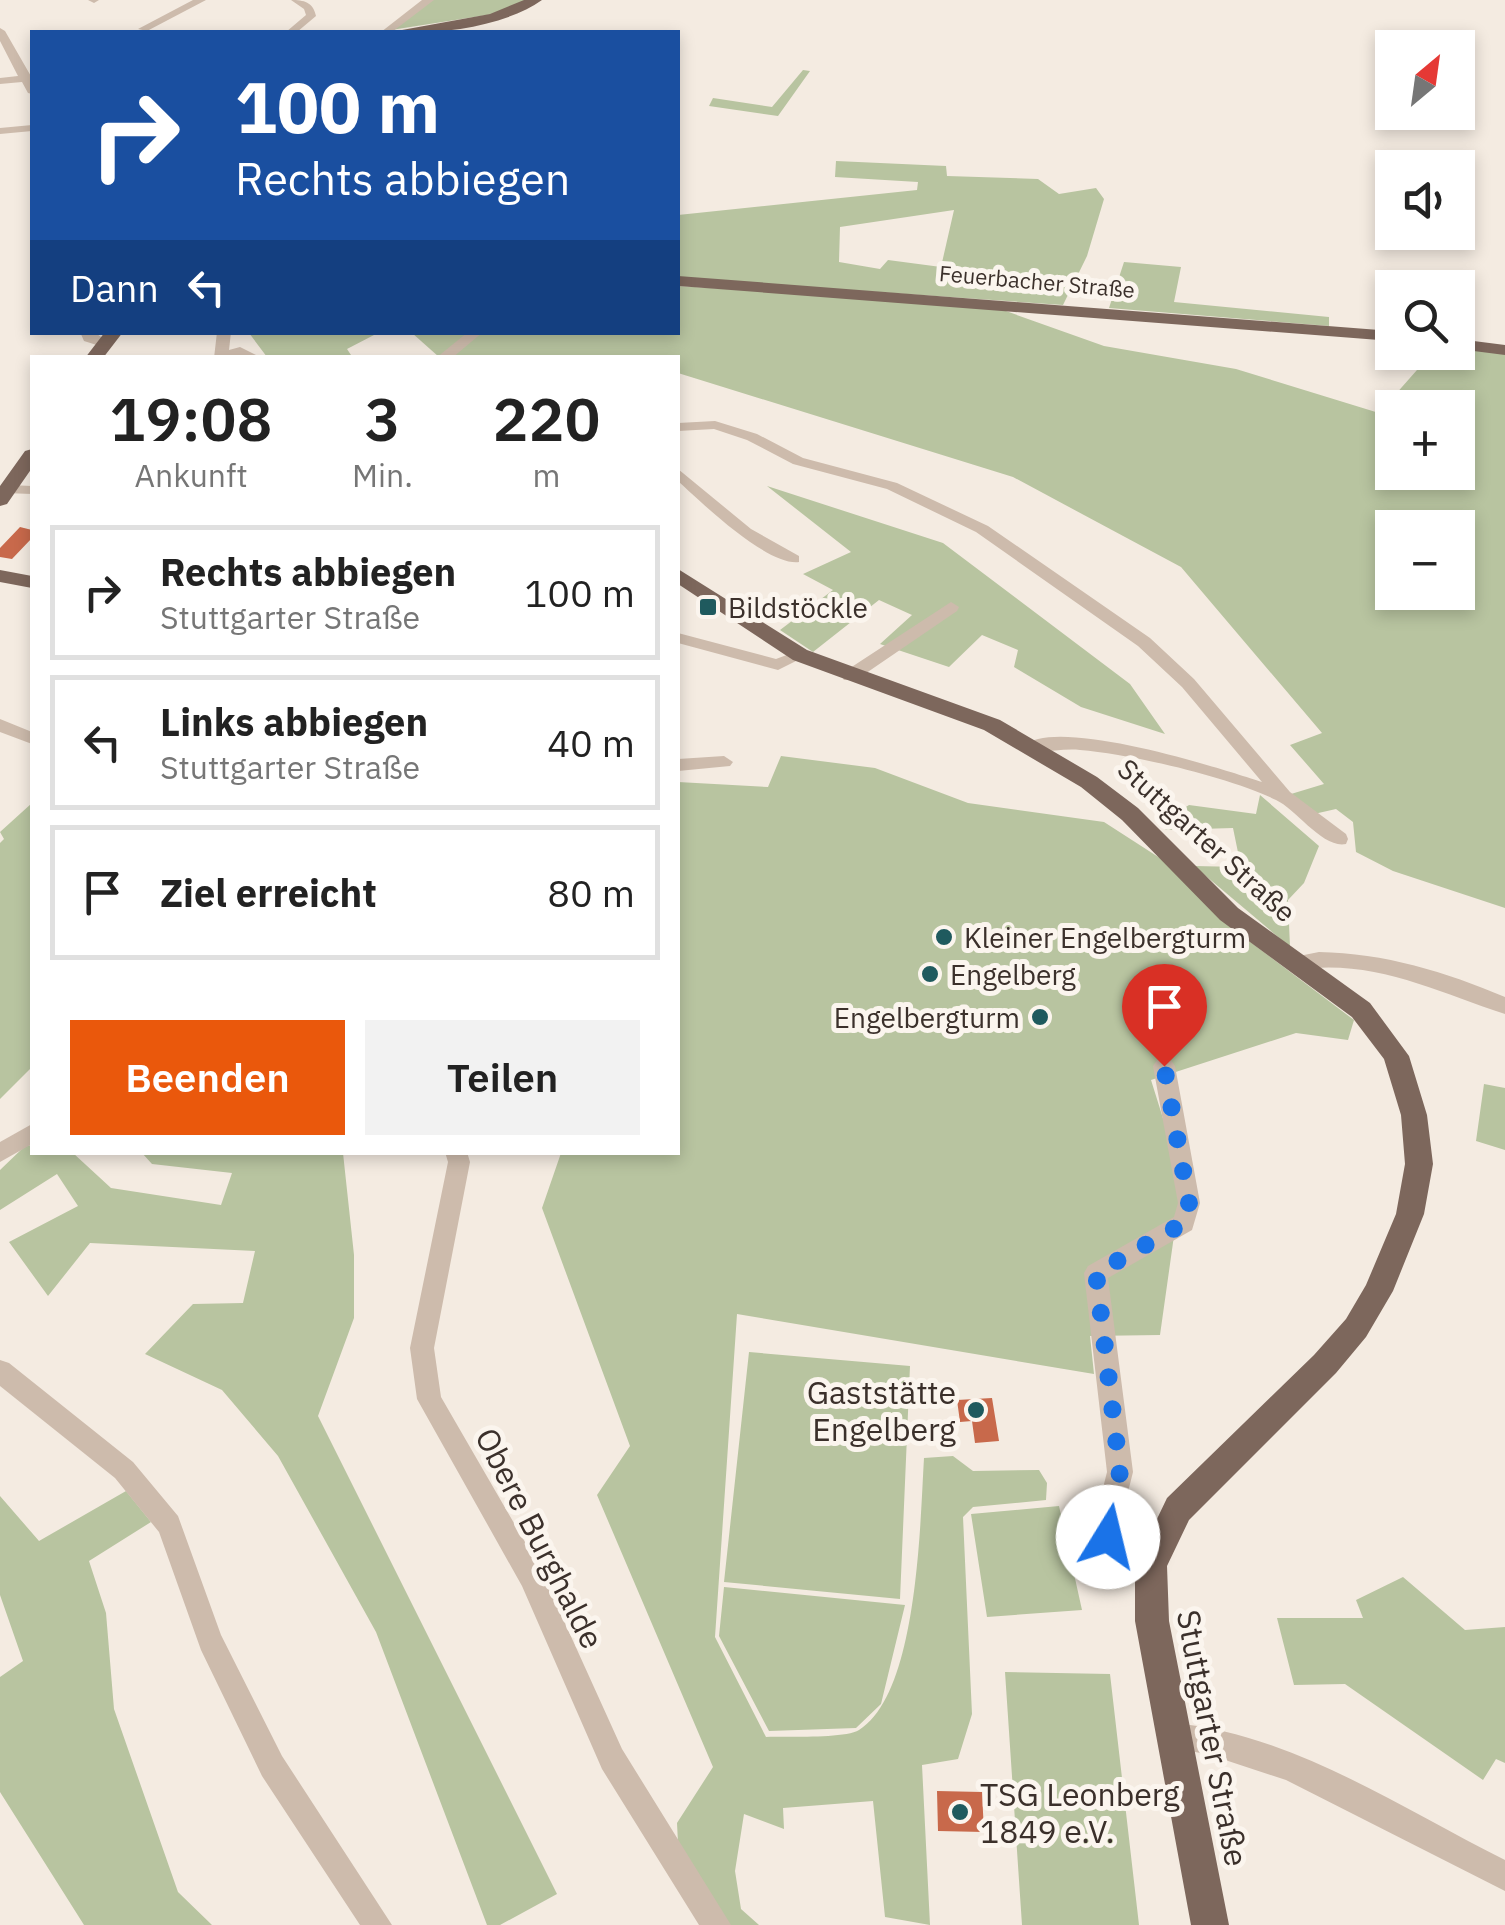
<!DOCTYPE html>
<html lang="de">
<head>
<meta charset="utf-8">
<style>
  :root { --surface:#fff; --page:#f2f2f2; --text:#222; --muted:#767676; --line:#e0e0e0; --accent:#ea580c }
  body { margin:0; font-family:"IBM Plex Sans",sans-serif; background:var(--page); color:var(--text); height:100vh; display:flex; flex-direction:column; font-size:38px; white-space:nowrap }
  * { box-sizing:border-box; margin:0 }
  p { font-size:32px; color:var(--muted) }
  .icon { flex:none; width:55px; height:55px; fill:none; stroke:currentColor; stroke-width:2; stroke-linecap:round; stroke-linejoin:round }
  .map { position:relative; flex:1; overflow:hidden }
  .details { position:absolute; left:30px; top:355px; width:650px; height:800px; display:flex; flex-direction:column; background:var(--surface); border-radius:0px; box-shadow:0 5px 15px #0003 }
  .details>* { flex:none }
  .top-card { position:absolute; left:30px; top:30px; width:650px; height:305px; border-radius:0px; box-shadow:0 5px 15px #0003; background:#1a4fa0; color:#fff; overflow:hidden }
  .needle { width:65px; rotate:29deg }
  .tools { position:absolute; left:1375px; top:30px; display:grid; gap:20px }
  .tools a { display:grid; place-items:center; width:100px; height:100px; border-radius:0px; background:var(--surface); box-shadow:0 5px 15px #0003; font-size:50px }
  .pin { position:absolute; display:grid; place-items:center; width:85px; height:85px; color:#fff; margin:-102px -42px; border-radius:50% 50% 50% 0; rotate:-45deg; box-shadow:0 0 10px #0007 }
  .pin .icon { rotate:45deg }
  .me { position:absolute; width:110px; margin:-55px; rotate:9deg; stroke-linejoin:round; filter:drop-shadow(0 0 8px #0008) }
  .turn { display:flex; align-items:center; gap:35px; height:210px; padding:0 40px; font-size:45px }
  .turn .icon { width:130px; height:130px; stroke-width:2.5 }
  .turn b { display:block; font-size:70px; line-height:85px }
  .then { display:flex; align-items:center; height:95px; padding:0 40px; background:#0003; gap:20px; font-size:38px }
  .eta { display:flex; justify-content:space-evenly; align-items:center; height:170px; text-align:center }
  .eta b { font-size:60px; font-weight:600; line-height:70px }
  .action { display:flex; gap:20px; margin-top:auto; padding:20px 40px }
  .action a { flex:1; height:115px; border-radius:0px; background:var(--accent); color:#fff; font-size:40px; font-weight:600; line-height:115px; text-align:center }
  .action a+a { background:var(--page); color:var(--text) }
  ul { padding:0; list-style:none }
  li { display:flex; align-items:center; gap:30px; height:135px; margin:0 20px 15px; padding:0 20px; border:5px solid var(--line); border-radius:0px }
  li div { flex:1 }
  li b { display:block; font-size:38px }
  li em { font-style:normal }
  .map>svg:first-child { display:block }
  .green { fill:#b8c4a0; fill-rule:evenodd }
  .building { fill:#c8694b }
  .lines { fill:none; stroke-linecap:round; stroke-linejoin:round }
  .minor { fill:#cdbbac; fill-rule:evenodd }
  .major { fill:#7d675c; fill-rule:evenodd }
  .route { stroke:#1a73e8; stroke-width:18; stroke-dasharray:0 32.4 }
  .poi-dot { fill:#1f5a5e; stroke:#fbf5ee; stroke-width:4 }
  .labels { text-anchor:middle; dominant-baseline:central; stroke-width:10; stroke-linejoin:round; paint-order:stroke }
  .far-street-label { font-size:22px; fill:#3b302b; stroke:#fbf5ee }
  .poi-label { font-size:28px; fill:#3b302b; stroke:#fbf5ee; text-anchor:start }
  .street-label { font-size:28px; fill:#3b302b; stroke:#fbf5ee }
  .near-poi-label { font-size:32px; fill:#3b302b; stroke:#fbf5ee; text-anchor:end }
  .near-street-label { font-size:32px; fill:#3b302b; stroke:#fbf5ee }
</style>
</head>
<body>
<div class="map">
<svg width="1505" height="1925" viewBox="0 0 1505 1925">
  <rect width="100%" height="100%" fill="#f4ebe1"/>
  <path class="green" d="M432,0H532L500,13L391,30Z
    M803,70L810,71L778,116L709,106L713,98L772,107Z
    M836,161L946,166L947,176L1038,179L1059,194L1096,188L1104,199L1087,256L1063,305L678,278V215L917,190L918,182L835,177ZM954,210L941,267L888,260L880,269L839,262L840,227Z
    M1124,262L1181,267L1174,302L1329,317V326L1109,308Z
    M678,286L989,305L1104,346L1236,369L1379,413L1432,353L1458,352V345L1505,352V908L1393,871L1356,852L1353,822L1336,809L1314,814L1291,794L1324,784L1290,745L1322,733L1181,567L1013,477L678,373V358L439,357L412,333L678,332ZM1392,408H1458V472H1392ZM1392,528H1458V592H1392Z
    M371,332L374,335L347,349L353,358L267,357L249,333Z
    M767,486L943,543L1130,684L1165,734L1081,707L1014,667L1018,650L982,635L949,667L880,644L912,615L879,600L813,652L780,630L833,590L803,574L851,552Z
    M781,756L875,768L968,803L1104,822L1180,871L1245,938L1354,1020L1348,1040L1296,1033L1151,1080L1182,1179L1160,1335L1090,1336L1094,1374L737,1314L715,1637L766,1737C786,1736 844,1739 859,1730C918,1694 920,1523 924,1458L953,1456L973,1471L1039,1470L1047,1483L1046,1500L973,1507L963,1517L972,1714L958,1759L922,1765L930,1925L885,1917L873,1801L783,1808L784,1829L744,1814L735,1871L741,1909L759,1925H725L678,1843L677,1823L713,1767L597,1495L630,1446L542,1208L561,1153L678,1152V782L768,787Z
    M1260,795L1319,846L1304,883L1288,900L1290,947L1194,866L1241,867L1233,828L1166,830L1159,824L1189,805L1256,814Z
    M32,803V1067L0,1099V843L4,839L0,832Z
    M1484,1084L1505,1088V1150L1476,1141Z
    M32,1145V1152L73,1153L111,1188L221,1205L232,1173L152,1164L142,1153H343L354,1255V1318L318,1416L557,1894L500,1925H487L376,1632L278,1456L222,1390L145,1354L193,1304L243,1303L255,1251L90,1243L48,1296L9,1242L78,1206L57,1174L0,1210V1170L25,1146Z
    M749,1352L910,1366L900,1599L724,1582Z
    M126,1491L151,1522L89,1561L106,1613L114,1709L178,1892L212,1925H84L0,1792V1677L23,1661L0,1595V1496L39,1541Z
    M1059,1506L1082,1610L987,1617L971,1514Z
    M1403,1577L1465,1630L1505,1627V1763L1496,1759L1483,1780L1345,1684L1294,1685L1277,1618H1363L1356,1600Z
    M724,1587L905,1605L881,1704L856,1728L769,1731L719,1636Z
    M1005,1672L1110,1674L1139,1925H1022Z"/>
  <path class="building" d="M20,527L32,530V538L12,559L0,557V548Z
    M992,1398L999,1441L975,1443L972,1421L960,1422L957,1400Z
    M937,1791L982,1792L984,1832L938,1831Z"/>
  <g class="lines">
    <path class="minor" d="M88,0H99L94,3Z
      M193,0H206L147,31L138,29Z
      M291,0C304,0 313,2 316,16L297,32H286L306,15L304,9Z
      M422,0H434L392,32H381Z
      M0,28L5,31L32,78V94L28,93L22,82L0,84V78L18,76L0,41Z
      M32,125V131L0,134V128Z
      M80,332H94L110,343L103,347L84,341Z
      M217,332H231L229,350L240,347L262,358H214Z
      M468,332H483L452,358H436Z
      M715,421L757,434L803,458L897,483L988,526L1150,638L1194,679L1290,792L1346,834L1348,839L1346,844C1323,849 1296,809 1276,800C1229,777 1131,754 1080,750C1062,748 1042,754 1026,750L1023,746C1056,716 1219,768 1262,782L1182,687L1138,646L976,532L887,489L793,464L747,440L714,429L678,431V423Z
      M678,469L751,529L799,556V562C767,566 702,503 678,481Z
      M9,485L32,486V494L4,493V487Z
      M951,602L959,607L957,611L856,680H844L841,676L844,672Z
      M678,633L776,659L800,650L808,655L778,670L678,643Z
      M0,719L32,732V744L0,732Z
      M724,756L733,762L730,766L678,771V759Z
      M1319,952C1384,953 1446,972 1505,997V1014C1435,991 1372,958 1296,970L1286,963L1289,958Z
      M1164,1058L1171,1060L1175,1066L1200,1203L1192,1230L1108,1278L1133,1472L1121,1520L1122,1533L1129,1543L1160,1556L1164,1565L1160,1574L1151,1578L1111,1561L1096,1537L1095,1520L1107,1472L1084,1273L1088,1266L1174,1217L1178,1203L1153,1066L1157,1060Z
      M32,1124V1144L0,1162V1142Z
      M445,1152H467L470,1162L434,1348L441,1397L540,1568L622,1749L731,1925H699L602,1769L522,1586L417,1399L410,1348L448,1162Z
      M0,1360L9,1363L133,1462L178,1516L221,1635L282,1756L392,1925H360L262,1776L201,1650L159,1532L115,1478L0,1386Z
      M1174,1723C1292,1734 1401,1808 1505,1860V1891L1286,1780L1207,1754L1164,1747L1160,1737L1164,1727Z"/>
    <path class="major" d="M524,0H542C504,27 437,35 391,32L490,14Z
      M678,276L1392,331V341L678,286Z
      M105,332H123L103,358H85Z
      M1458,339L1505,345V355L1458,349Z
      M32,449V468L7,504L0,506V486L25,451Z
      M678,569L807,650L1000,720L1097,777L1138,808L1238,908L1370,1003L1409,1056L1427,1115L1433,1164L1424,1214L1393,1291L1366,1337L1336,1373L1189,1520L1167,1566L1169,1621L1229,1925H1191L1135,1621V1565L1167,1498L1314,1355L1346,1319L1366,1285L1396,1214L1405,1164L1401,1115L1384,1059L1352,1017L1220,920L1122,820L1081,787L984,730L793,660L678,584Z
      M0,570L32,576V588L0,582Z"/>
  </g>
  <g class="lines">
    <path class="route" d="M1108,1537V1520L1120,1472L1096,1273L1184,1223L1189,1203L1164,1066"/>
  </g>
  <g class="poi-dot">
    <rect x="698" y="597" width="20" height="20" rx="5"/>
    <circle cx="944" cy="937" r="10"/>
    <circle cx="930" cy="974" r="10"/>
    <circle cx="1040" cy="1017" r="10"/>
    <circle cx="976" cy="1410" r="10"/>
    <circle cx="960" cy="1812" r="10"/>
  </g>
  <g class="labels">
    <g class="far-street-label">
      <text transform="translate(1037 281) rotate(5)">Feuerbacher Straße</text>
    </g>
    <g class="poi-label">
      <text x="728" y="607">Bildstöckle</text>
      <text x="964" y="937">Kleiner Engelbergturm</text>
      <text x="950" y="974">Engelberg</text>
      <text x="1020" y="1017" text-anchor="end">Engelbergturm</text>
    </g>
    <g class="street-label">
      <text transform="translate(1207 840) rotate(42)">Stuttgarter Straße</text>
    </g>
    <g class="near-poi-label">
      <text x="956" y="1392">Gaststätte<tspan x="956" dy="37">Engelberg</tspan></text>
      <text x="980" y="1794" text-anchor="start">TSG Leonberg<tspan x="980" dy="37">1849 e.V.</tspan></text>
    </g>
    <g class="near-street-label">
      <text transform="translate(540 1538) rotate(63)">Obere Burghalde</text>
      <text transform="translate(1213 1738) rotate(79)">Stuttgarter Straße</text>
    </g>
  </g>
</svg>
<div class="tools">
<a><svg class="needle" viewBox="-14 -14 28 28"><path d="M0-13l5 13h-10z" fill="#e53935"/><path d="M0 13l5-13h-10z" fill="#767676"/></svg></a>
<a><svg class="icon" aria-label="sound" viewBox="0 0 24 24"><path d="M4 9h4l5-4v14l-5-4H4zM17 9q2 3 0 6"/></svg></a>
<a><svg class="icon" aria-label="search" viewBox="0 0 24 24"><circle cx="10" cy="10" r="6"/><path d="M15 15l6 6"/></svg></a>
<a>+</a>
<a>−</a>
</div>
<div class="pin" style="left:1164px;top:1066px;background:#d93025"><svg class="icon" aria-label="arrive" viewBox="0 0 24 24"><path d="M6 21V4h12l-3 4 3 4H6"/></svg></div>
<svg class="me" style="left:1108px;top:1537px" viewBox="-20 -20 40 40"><circle r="19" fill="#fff"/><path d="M0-13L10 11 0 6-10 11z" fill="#1a73e8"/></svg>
<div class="top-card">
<div class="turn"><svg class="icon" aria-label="right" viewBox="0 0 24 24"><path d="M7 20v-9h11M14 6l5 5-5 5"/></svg><div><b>100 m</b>Rechts abbiegen</div></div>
<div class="then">Dann<svg class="icon" aria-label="left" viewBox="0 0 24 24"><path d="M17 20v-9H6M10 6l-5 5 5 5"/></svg></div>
</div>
<section class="details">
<div class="eta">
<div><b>19:08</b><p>Ankunft</p></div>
<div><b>3</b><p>Min.</p></div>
<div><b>220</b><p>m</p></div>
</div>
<ul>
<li><svg class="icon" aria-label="right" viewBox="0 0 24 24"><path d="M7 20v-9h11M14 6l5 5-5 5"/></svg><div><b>Rechts abbiegen</b><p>Stuttgarter Straße</p></div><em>100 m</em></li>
<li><svg class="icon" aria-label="left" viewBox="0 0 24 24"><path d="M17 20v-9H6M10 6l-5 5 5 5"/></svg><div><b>Links abbiegen</b><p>Stuttgarter Straße</p></div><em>40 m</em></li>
<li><svg class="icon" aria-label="arrive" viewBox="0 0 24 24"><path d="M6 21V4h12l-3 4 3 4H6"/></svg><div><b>Ziel erreicht</b></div><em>80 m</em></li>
</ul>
<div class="action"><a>Beenden</a><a>Teilen</a></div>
</section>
</div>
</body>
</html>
